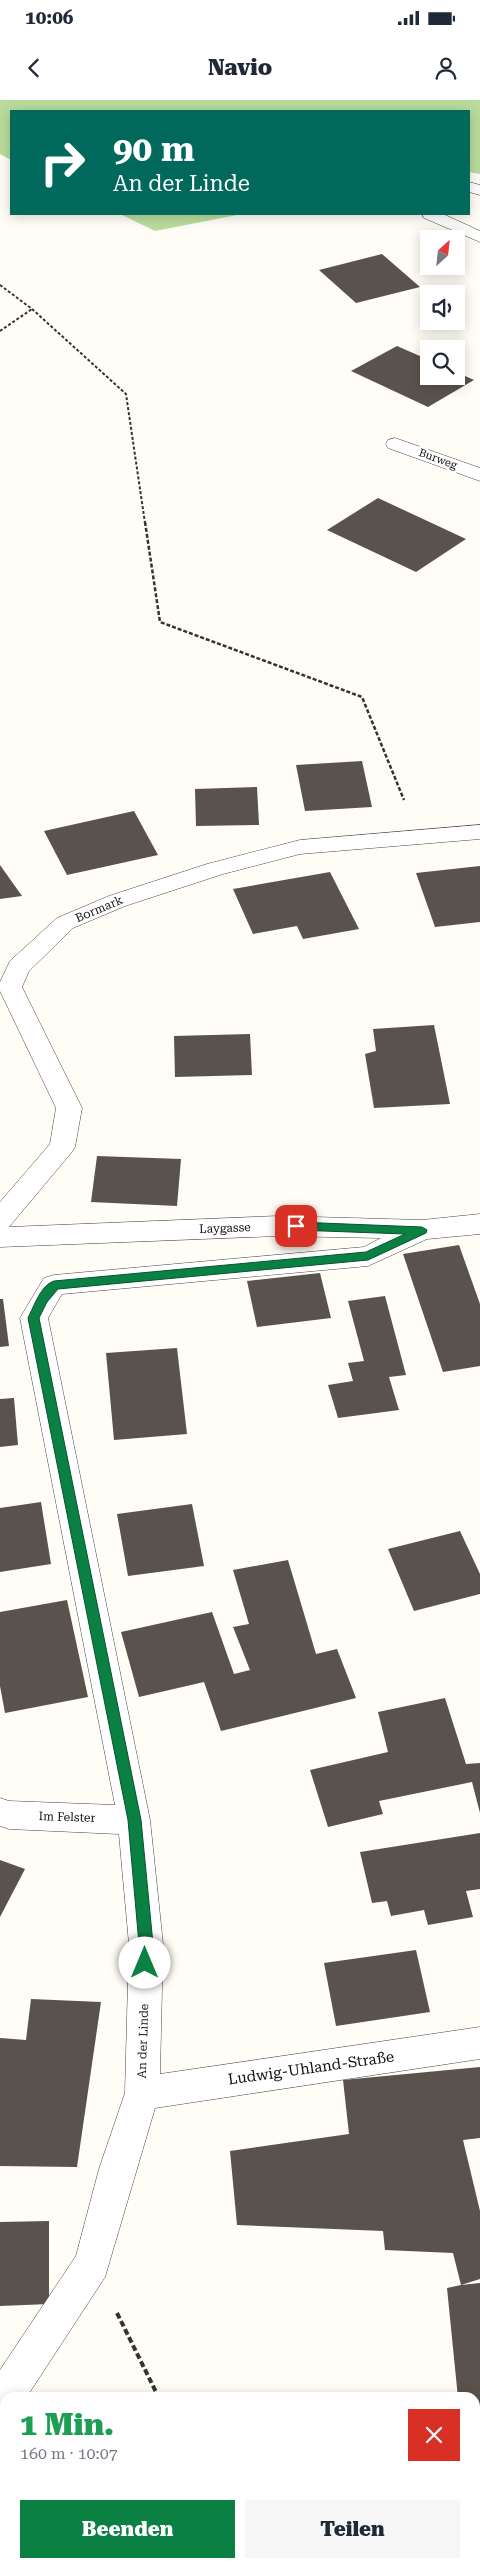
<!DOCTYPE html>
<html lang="de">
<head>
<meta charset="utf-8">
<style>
  :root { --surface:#fff; --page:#f6f6f7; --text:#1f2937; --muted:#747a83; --accent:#0b8043 }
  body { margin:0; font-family:"Roboto Serif",serif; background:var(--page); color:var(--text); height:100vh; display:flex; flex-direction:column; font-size:19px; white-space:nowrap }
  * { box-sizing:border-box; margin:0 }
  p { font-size:16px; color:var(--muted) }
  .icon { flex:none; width:28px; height:28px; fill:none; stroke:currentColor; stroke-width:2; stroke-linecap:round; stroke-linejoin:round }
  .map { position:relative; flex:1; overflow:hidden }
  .panel { position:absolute; left:0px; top:2292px; width:480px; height:176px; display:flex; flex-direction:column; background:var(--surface); border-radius:15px 15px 0 0; box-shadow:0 2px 12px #0003 }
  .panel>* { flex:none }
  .guide { position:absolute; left:10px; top:10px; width:460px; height:105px; border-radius:0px; box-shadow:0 2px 12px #0003; background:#00695c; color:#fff; overflow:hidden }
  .needle { width:32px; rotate:27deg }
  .tools { position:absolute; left:420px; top:130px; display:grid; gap:10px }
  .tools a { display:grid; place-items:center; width:45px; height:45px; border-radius:0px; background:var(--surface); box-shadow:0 2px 12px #0003; font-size:25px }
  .pin { position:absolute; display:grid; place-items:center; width:42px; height:42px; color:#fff; margin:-21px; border-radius:10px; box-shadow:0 2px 8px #0006 }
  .me { position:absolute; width:55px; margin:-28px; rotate:0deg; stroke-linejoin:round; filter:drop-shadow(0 0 4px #0008) }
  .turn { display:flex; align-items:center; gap:18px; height:105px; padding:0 20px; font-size:22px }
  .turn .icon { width:65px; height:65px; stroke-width:2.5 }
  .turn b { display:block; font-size:35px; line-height:42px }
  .round { display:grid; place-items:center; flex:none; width:52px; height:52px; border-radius:0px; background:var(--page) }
  .overview { display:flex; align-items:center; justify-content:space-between; height:85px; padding:0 20px }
  h1 { font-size:30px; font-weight:800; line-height:38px; color:#1e9e55 }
  .cta { display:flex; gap:10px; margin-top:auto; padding:10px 20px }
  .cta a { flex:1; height:58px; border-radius:0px; background:var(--accent); color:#fff; font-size:20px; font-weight:800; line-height:58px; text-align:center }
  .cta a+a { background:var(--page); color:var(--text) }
  .status { display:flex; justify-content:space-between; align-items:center; height:35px; padding:0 25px; background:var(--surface); direction:ltr }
  .status svg { height:14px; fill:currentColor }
  header { display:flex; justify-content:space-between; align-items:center; height:65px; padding:0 20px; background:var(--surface); font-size:22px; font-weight:800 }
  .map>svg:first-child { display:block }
  .green { fill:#d5ebbd }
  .forest { fill:#b9dc9c }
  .building { fill:#5a524d }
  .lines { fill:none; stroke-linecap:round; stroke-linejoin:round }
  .minor-casing { stroke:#444; stroke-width:1 }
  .path-far2 { stroke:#333; stroke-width:2; stroke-dasharray:3 2; stroke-linecap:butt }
  .path-far1 { stroke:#333; stroke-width:2.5; stroke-dasharray:4 2; stroke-linecap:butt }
  .path { stroke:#333; stroke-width:4; stroke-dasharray:6 3; stroke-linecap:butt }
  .minor { fill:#fff; fill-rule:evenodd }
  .route { fill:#0b8043; stroke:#07532c }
  .labels { text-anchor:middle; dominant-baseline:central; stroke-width:5; stroke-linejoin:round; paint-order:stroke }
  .far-street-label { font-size:11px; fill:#111; stroke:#fff }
  .street-label { font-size:12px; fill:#111; stroke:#fff }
  .near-street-label { font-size:15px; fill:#111; stroke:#fff }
</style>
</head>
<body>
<div class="status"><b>10:06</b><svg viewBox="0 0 49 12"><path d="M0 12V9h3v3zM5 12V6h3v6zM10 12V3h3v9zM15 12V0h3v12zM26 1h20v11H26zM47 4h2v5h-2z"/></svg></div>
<header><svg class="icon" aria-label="back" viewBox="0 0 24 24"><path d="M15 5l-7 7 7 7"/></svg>Navio<svg class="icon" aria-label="person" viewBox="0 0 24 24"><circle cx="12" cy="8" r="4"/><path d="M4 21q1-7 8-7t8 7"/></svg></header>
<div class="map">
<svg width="480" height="2468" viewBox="0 0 480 2468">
  <rect width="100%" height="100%" fill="#fffdf5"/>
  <path class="green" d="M12,2464H140V2468H9Z"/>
  <path class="forest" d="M0,0H480V74L469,72V11H11V60L0,54Z
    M120,114H242L155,131Z"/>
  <path class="building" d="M382,154L420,187L356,203L319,170Z
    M397,246L429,260V276H456V272L474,280L428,307L351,271Z
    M378,398L466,439L416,472L327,430Z
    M362,661L372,707L305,711L296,665Z
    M257,687L259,725L196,726L195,689Z
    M134,711L158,755L67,775L44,731Z
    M0,765L22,796L0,799Z
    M480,766V822L435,827L416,773Z
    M330,772L359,829L303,839L297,826L253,834L233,789Z
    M434,925L450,1004L374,1008L365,954L376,951L373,929Z
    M250,934L252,975L175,977L174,936Z
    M97,1056L181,1059L177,1106L91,1102Z
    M459,1145L480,1204V1266L443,1272L403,1154Z
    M320,1173L331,1218L257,1227L247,1181Z
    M385,1196L406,1275L389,1277L399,1310L338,1318L328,1285L353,1281L348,1263L364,1261L348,1201Z
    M0,1199H3L9,1246L0,1247Z
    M177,1248L187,1334L114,1340L106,1253Z
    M14,1298L18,1345L0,1347V1299Z
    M41,1402L51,1464L0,1472V1408Z
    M192,1404L204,1466L128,1476L117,1414Z
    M460,1431L480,1474V1494L414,1511L388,1449Z
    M288,1460L316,1554L337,1549L356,1598L221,1631L204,1582L139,1597L121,1532L212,1512L234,1574L250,1570L233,1527L249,1524L233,1470Z
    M67,1500L88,1597L5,1613L0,1586V1512Z
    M445,1598L466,1664L480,1663V1713L472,1682L379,1701L383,1714L328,1727L310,1670L388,1652L378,1612Z
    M480,1733V1789L466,1791L473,1817L428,1825L424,1810L391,1816L387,1801L372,1803L360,1752Z
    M0,1760L25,1769L0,1817Z
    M416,1850L430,1912L336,1926L324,1863Z
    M31,1899L101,1902L77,2067L0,2066V1938L26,1940Z
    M480,1967V2038L463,2040L480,2111V2179L461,2185L480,2183V2339L475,2340V2298H458L447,2188L461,2185L453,2153L385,2150L383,2131L237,2125L230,2051L349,2034L343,1980Z
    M49,2121V2204L0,2206V2122Z
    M480,2460V2468H444L460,2464H475V2461Z"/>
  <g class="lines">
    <defs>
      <path id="minor" d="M469,82L480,85V95L469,92Z
        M422,114H443L480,131V142L424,118Z
        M395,338L480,368V381L388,348L386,344L388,340Z
        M480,725V739L300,754L223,774L125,806L73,828L29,871L22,887L82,1008L75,1047L71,1053L9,1127L278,1116L422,1120L480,1114V1134L427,1139L368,1166L62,1194L48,1218L150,1720L163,1844L160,1974L480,1927V1959L155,2008L105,2177L26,2298H5V2321L0,2323V2270L76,2156L99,2069L125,1993L129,1844L119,1734L9,1729L0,1726V1698L9,1701L115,1705L20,1218L44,1178L54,1175L364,1147L381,1138L278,1136L0,1147V1102L50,1044L56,1008L0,891V882L10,861L57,818L109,796L207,764L300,740Z"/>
    </defs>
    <use href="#minor" class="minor-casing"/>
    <path class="path-far2" d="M0,185L32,209L126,294L145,423
      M0,231L32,209"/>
    <path class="path-far1" d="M145,422L160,522L362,597L404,700"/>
    <path class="path" d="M117,2213L159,2298
      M195,2464V2468"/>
    <use href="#minor" class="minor"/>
  </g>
  <path class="route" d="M296,1122L422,1127L427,1130L426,1133L368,1160L58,1189L47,1202L39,1218L141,1720L153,1844L150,1868L145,1870L140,1868L139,1844L128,1720L28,1218C34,1206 41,1185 54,1181L366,1152L405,1134L296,1130L290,1126Z"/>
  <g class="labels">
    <g class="far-street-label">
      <text transform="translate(438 359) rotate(20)">Burweg</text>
    </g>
    <g class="street-label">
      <text transform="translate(99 809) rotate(-23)">Bormark</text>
      <text transform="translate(225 1128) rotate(-2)">Laygasse</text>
      <text transform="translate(67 1717) rotate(2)">Im Felster</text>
      <text transform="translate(143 1941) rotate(-88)">An der Linde</text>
    </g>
    <g class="near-street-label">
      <text transform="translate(311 1968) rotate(-8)">Ludwig-Uhland-Straße</text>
    </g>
  </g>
</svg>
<div class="tools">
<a><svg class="needle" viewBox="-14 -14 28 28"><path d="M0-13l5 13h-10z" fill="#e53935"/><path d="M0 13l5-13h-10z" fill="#747a83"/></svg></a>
<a><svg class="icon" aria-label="sound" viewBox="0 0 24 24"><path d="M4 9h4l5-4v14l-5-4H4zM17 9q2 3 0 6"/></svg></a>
<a><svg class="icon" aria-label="search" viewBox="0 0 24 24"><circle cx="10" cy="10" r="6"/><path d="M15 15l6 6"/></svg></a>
</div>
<div class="pin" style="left:296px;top:1126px;background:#d93025"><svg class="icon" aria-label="arrive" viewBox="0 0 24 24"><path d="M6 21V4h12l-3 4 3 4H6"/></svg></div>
<svg class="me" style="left:145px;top:1863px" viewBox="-20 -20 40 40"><circle r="19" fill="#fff"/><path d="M0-13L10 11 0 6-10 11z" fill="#0b8043"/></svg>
<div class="guide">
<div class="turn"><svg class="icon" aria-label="right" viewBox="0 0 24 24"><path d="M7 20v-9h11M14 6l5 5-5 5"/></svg><div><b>90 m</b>An der Linde</div></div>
</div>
<section class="panel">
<div class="overview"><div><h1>1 Min.</h1><p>160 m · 10:07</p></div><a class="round" style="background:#d93025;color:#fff"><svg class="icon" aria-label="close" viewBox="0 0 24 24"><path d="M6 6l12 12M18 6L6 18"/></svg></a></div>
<div class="cta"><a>Beenden</a><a>Teilen</a></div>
</section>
</div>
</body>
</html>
